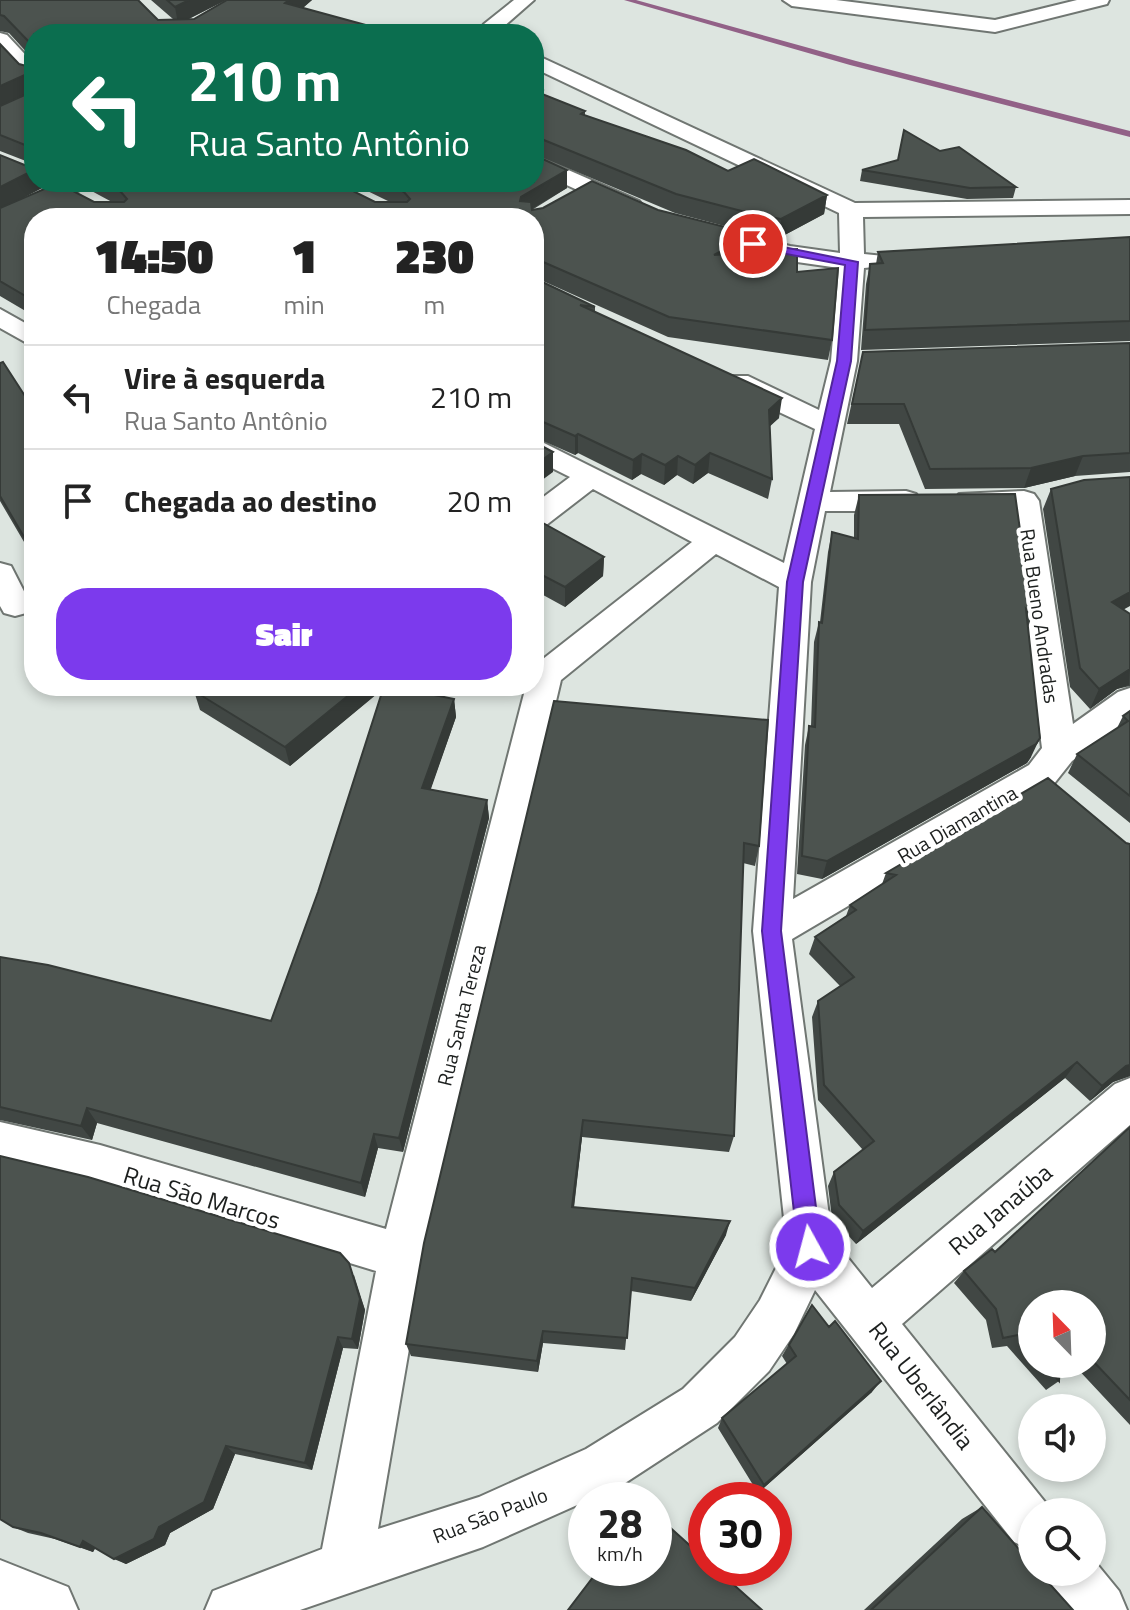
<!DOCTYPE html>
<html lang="pt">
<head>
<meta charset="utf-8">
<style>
  :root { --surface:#fff; --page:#f2f2f2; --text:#222; --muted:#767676; --line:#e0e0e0; --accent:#7c3aed }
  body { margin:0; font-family:"Titillium Web",sans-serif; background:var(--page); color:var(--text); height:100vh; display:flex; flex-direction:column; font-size:30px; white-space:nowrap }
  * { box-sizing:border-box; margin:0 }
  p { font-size:26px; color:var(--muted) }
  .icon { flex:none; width:44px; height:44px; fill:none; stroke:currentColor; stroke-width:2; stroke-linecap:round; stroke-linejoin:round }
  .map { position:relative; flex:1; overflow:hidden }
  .sheet { position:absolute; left:24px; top:208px; width:520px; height:488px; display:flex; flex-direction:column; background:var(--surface); border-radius:32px; box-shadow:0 4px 12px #0003 }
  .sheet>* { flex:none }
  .banner { position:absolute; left:24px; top:24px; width:520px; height:168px; border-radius:32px; box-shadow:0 4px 12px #0003; background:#0b6e4f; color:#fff; overflow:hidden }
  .needle { width:52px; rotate:337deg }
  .tools { position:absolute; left:1018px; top:1290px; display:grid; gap:16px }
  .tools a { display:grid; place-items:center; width:88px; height:88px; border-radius:50%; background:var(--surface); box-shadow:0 4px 12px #0003; font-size:40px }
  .speed { position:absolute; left:568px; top:1482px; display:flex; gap:16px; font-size:40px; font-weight:700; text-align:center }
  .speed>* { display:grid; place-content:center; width:104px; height:104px; border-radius:50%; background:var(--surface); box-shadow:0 4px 12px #0003; line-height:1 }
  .speed small { font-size:20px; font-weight:400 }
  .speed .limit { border:12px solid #d22; background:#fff; color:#111 }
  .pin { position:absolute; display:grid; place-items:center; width:68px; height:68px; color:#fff; margin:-34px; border:4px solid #fff; border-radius:50%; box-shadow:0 2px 8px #0007 }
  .me { position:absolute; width:88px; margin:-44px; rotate:353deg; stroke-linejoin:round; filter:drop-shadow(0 0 6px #0008) }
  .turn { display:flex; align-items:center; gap:28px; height:168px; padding:0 32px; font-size:36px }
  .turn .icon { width:104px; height:104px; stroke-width:2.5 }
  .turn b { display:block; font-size:56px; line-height:68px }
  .eta { display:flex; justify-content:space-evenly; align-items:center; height:136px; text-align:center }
  .eta b { font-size:48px; font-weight:800; line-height:56px }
  .cta { display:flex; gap:16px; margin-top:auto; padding:16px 32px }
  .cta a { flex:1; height:92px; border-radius:32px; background:var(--accent); color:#fff; font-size:32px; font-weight:800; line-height:92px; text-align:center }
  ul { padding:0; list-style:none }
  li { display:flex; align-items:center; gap:24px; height:104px; padding:0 32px; border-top:2px solid var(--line) }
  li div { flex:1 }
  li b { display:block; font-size:30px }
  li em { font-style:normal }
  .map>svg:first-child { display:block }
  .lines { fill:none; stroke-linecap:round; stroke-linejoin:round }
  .stream { fill:#926187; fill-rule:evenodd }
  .street-casing { stroke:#707672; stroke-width:4 }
  .secondary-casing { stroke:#707672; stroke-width:4 }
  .street { fill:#fff; fill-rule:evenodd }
  .secondary { fill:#fff; fill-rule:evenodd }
  .wall { fill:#414744 }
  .shaded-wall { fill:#353a37 }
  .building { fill:#4c534f; stroke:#353a37; stroke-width:2 }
  .route { fill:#7c3aed; stroke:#51269a; stroke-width:2 }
  .labels { text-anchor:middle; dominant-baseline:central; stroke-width:8; stroke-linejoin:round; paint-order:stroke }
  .street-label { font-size:20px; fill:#1c1f1e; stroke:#fff }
  .near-street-label { font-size:24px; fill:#1c1f1e; stroke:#fff }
</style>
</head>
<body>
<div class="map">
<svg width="1130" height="1610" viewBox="0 0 1130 1610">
  <rect width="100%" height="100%" fill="#dde5e0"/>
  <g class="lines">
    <path class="stream" d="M624,0H636L856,61L1130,131V137L850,65Z"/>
    <defs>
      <path id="street" d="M514,0H534L502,28L507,34H486L481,28L484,24Z
        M783,0H836L995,20L1077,0H1109L1107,4L995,32L792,6Z
        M0,33L7,35L34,64V82L27,80L0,51Z
        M534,54L855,203L1130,200V214L863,217L864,254L884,256L887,261L884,266L864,268L857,361L830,492L906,491L916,494L921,501L916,508L906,511H825L811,582L793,899L1029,765L1042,748L1011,511L959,508L954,501L959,494L1024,491L1034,494L1039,501L1073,724L1118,692L1130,688V719L1072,761L1053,785L792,939L832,1238L872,1288L1115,1084L1130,1078V1125L902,1324L1053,1512H1032V1550L1014,1542L815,1290L794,1334L769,1371L717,1423L622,1485L483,1547L300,1610H205L213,1591L322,1549L376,1271L100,1187L0,1164V1122L100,1145L386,1229L526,686H534V666L692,542L593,489L545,526L534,529V504L570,477L534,459V438L784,563L815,429L728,388L725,382L728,376H748L819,410L831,361L839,268L790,261L698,237L694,232L698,227L706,225L790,246L840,253L839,213L534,68ZM716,554L779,587L753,931L787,1246L760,1300L735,1337L683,1389L586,1449L479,1497L378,1529L425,1256L561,680Z
        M534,155L639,201L643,206L639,211H623L534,170Z
        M61,182H89L86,187L0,229V213Z
        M0,309L34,328V347L0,328Z
        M0,563L11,566L31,605L26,613L15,616L4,613L0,606Z
        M1092,1558L1119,1591L1127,1610H1067L1051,1591L1044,1572H1092Z"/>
      <path id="secondary" d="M0,1560L68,1587L78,1610H0Z"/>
    </defs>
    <use href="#street" class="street-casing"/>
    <use href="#secondary" class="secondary-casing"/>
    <use href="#street" class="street"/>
    <use href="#secondary" class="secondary"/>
  </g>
  <path class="wall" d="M0,0L158,20L173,19L151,0H226L189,19H194L227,0H312L303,8L373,27L34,34V182H40L42,188L22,198L112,202L86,188L84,182H335L375,202H390L349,182H534L567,188L532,210H658L753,234L750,252L797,272L832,340L828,360L668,337L534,277V218H34V316L0,296V155L27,166L31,163L0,151V44L19,64L30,67V56L9,33L0,31Z
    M534,87L542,94L585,111V115L728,171L827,195L824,214L779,238L755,234L675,213L534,154Z
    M940,151L1016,187L1013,198L967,199L860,181L862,170Z
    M1130,237V341L861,350L866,284L870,264H876L878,252Z
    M534,278L595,307V312L779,418L769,426L772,479L768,499L708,473L693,484L677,475L664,485L641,474L632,480L578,453L575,455L534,437Z
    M1130,343V472L1075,476L1024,488L925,489L899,424H847L863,352Z
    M0,363L34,410V559L0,501Z
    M1051,489L1124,610L1130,614V686L1117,689L1090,709L1070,687L1043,509Z
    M1015,494L1032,616L1028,627L1031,757L1027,763L822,879L797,874L805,745L809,726H811L814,642L819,622H820L828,552L832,532L854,538V515L859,495Z
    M534,518L604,557L603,576L565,607L534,590Z
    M200,686H440L437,695L454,699L456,717L430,790L487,800L489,818L403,1152L378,1148L365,1197L97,1123L92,1140L0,1120V957L271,1021L318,892L383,689L290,766L200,710L194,691Z
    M554,701L759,846L755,866L743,863L734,1136L729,1152L582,1137L574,1208L726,1235L691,1301L631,1291L625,1350L543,1343L538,1372L411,1356L406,1344Z
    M1130,711V823L1068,773L1077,754L1117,728L1123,716Z
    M1126,843L1130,844V1076L1113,1082L1090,1101L1065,1078L856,1244L832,1218L828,1186L834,1172L863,1150L818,1100L812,1017L818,1001L840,986L809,954L815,937L846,916L850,905L882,884L886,873Z
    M1130,1127V1425L1073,1364H1092V1304H1032V1364H1060L1059,1381L1046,1390L1007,1346L992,1348L986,1320L954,1283L964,1271L995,1252Z
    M354,1275L365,1310L358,1349L343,1348L312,1470L235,1454L213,1509L170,1533L165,1545L126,1564L95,1548L93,1552L55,1539L28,1533L13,1527Z
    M812,1305L872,1392L758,1493L718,1428L722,1418L787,1364L782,1356Z
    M982,1507L1073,1610H864L962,1519Z"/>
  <path class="shaded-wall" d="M189,0H226L178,24L175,7Z
    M289,0H312L288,20L285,3Z
    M29,73L34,91L0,107V86Z
    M34,170V182H40L42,188L0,210V187Z
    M567,170V188L521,215V197Z
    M827,195L824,214L779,238L781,219Z
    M753,234L750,253L714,255Z
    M782,398L779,418L766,430L769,410Z
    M578,434V453L575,455V436Z
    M553,452V472L534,486V466Z
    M710,453L708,473L693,484L695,465Z
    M642,454L641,474L632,480L633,460Z
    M678,456L677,475L664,485L665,465Z
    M1083,456L1075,476L1024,488L1031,468Z
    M604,557L603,576L565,607V587Z
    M1130,592V606L1103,621L1112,602Z
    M1130,669L1129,685L1117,689L1090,709L1099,689Z
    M360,686H386L290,766L285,747Z
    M431,686H440L431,712L429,694Z
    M454,699L456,717L425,806L422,788Z
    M1040,738L1031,757L1027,763L822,879L827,861Z
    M487,800L489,818L403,1152L399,1138Z
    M1077,1062L1065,1078L856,1244L863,1231Z
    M1130,1065V1076L1113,1082L1090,1101L1102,1086L1126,1066Z
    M87,1108L97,1123L92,1140L81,1126Z
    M583,1120L582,1137L572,1222V1207Z
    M374,1134L378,1148L365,1197L361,1183Z
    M730,1221L726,1235L691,1301L695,1288Z
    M349,1263L365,1310L358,1349L352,1339Z
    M543,1331V1343L538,1372L537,1361Z
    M338,1337L343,1348L312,1470L305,1463Z
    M881,1381L872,1392L758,1493L764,1485Z
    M226,1446L235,1454L213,1509L170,1533L165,1545L126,1564L114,1559L159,1527Z
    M83,1541L96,1547L93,1552L80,1547Z"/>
  <path class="building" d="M0,0H138L158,20L194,19L227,0H289L285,3L373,27L393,34H34V161H32L34,166V170L0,187V155L27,166L31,163L30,147L0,135V106L29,93V73L0,86V44L19,64L30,67L31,44L4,16L0,15Z
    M167,0H189L175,7Z
    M534,87L542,90L537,92L585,111L581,114L686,150L728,171L754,159L827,195L781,219L757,215L676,194L534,136Z
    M904,130L940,151L959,147L1016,187L970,188L862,170L898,160Z
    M534,155L567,170L521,197L520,201L531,202L532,210L543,208L592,181L658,210L753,234L714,255L797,249V272L838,268L832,340L669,317L534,258V218H34V301L0,281V208L58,183L94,202H124L127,199L121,192L103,182H335L375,202H407L410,199L404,192L385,182H534Z
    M1130,237V321L865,330L870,264L883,263L878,252Z
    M534,278L595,307L580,305L782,398L769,410L772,479L710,453L695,465L678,456L665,465L642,454L633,460L578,434L575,436L534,418Z
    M1130,343V453L1083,456L1031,468L930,469L904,404H852L863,352Z
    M3,362L34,410V554L0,496V363Z
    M534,442L553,452L534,466Z
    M1130,477V592L1112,602L1130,614V669L1099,689L1080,668L1051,489L1084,480Z
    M1015,494L1032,616L1026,609L1040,738L1036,744L827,861L802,856L809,726L815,727L819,622L822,623L832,532L858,539L859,495Z
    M534,518L604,557L565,587L534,571Z
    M200,686H360L285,747L194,691Z
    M384,686H431L429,694L454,699L422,788L487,800L399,1138L374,1134L361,1183L87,1108L81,1126L0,1107V957L48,965L271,1021L318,892Z
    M554,701L768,720L759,846L744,843L734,1136L583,1120L572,1207L730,1221L695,1288L632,1278L627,1338L543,1331L537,1361L406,1344L424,1243Z
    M1130,711V796L1077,754L1128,721L1123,716Z
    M1048,778L1126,843L1130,844V1065L1126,1066L1102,1086L1077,1062L863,1231L839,1205L834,1172L874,1141L824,1085L818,1001L854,977L815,937L856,910L850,905L896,875L886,873Z
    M1130,1127V1400L1092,1360V1304H1032V1351L1018,1335L1003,1338L996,1309L964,1271L992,1249L995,1252Z
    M0,1156L88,1177L340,1253L349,1263L360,1299L352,1339L338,1337L305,1463L226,1446L204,1502L159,1527L154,1539L114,1559L83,1541L80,1547L41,1533L13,1527L0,1519Z
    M812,1305L829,1327L835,1321L881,1381L764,1485L722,1418L796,1356L789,1345Z
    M1044,1364H1060L1059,1381Z
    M982,1507L1032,1564V1572H1039L1073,1610H871Z
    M654,1513L706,1560V1568H715L762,1610H568L600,1568H654Z"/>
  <path class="route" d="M753,241L858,262L851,361L803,582L781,931L821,1247L818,1255L810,1259L801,1255L798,1247L762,931L787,582L837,361L845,265L749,247L747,244Z"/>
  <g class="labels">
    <g class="street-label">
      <text transform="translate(1040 616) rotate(82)">Rua Bueno Andradas</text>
      <text transform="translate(957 824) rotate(-30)">Rua Diamantina</text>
      <text transform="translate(461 1015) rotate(-76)">Rua Santa Tereza</text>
      <text transform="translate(490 1515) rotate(-21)">Rua São Paulo</text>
    </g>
    <g class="near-street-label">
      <text transform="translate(202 1197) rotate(17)">Rua São Marcos</text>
      <text transform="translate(1000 1209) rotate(-40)">Rua Janaúba</text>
      <text transform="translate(922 1385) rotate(52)">Rua Uberlândia</text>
    </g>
  </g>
</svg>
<div class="tools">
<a><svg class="needle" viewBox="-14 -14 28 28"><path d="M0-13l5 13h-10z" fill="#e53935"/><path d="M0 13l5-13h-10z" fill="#767676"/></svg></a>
<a><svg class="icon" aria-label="sound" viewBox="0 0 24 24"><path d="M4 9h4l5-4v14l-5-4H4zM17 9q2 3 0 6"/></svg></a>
<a><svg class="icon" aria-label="search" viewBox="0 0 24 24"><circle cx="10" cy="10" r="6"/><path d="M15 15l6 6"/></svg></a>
</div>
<div class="speed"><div>28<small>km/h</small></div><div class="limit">30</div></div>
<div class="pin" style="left:753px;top:244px;background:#d93025"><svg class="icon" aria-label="arrive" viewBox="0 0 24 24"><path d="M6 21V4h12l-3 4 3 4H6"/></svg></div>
<svg class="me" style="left:810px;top:1247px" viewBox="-20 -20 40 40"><circle r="17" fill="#7c3aed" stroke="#fff" stroke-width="3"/><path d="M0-11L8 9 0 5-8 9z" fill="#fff"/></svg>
<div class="banner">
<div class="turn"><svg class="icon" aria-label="left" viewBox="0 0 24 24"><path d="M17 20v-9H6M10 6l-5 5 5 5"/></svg><div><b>210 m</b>Rua Santo Antônio</div></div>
</div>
<section class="sheet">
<div class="eta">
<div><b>14:50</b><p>Chegada</p></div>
<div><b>1</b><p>min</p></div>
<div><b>230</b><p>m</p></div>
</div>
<ul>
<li><svg class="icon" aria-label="left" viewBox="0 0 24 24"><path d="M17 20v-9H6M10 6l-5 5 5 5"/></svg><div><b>Vire à esquerda</b><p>Rua Santo Antônio</p></div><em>210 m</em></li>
<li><svg class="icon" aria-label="arrive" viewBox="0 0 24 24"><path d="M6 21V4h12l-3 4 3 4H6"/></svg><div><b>Chegada ao destino</b></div><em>20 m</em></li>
</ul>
<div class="cta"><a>Sair</a></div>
</section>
</div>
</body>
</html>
